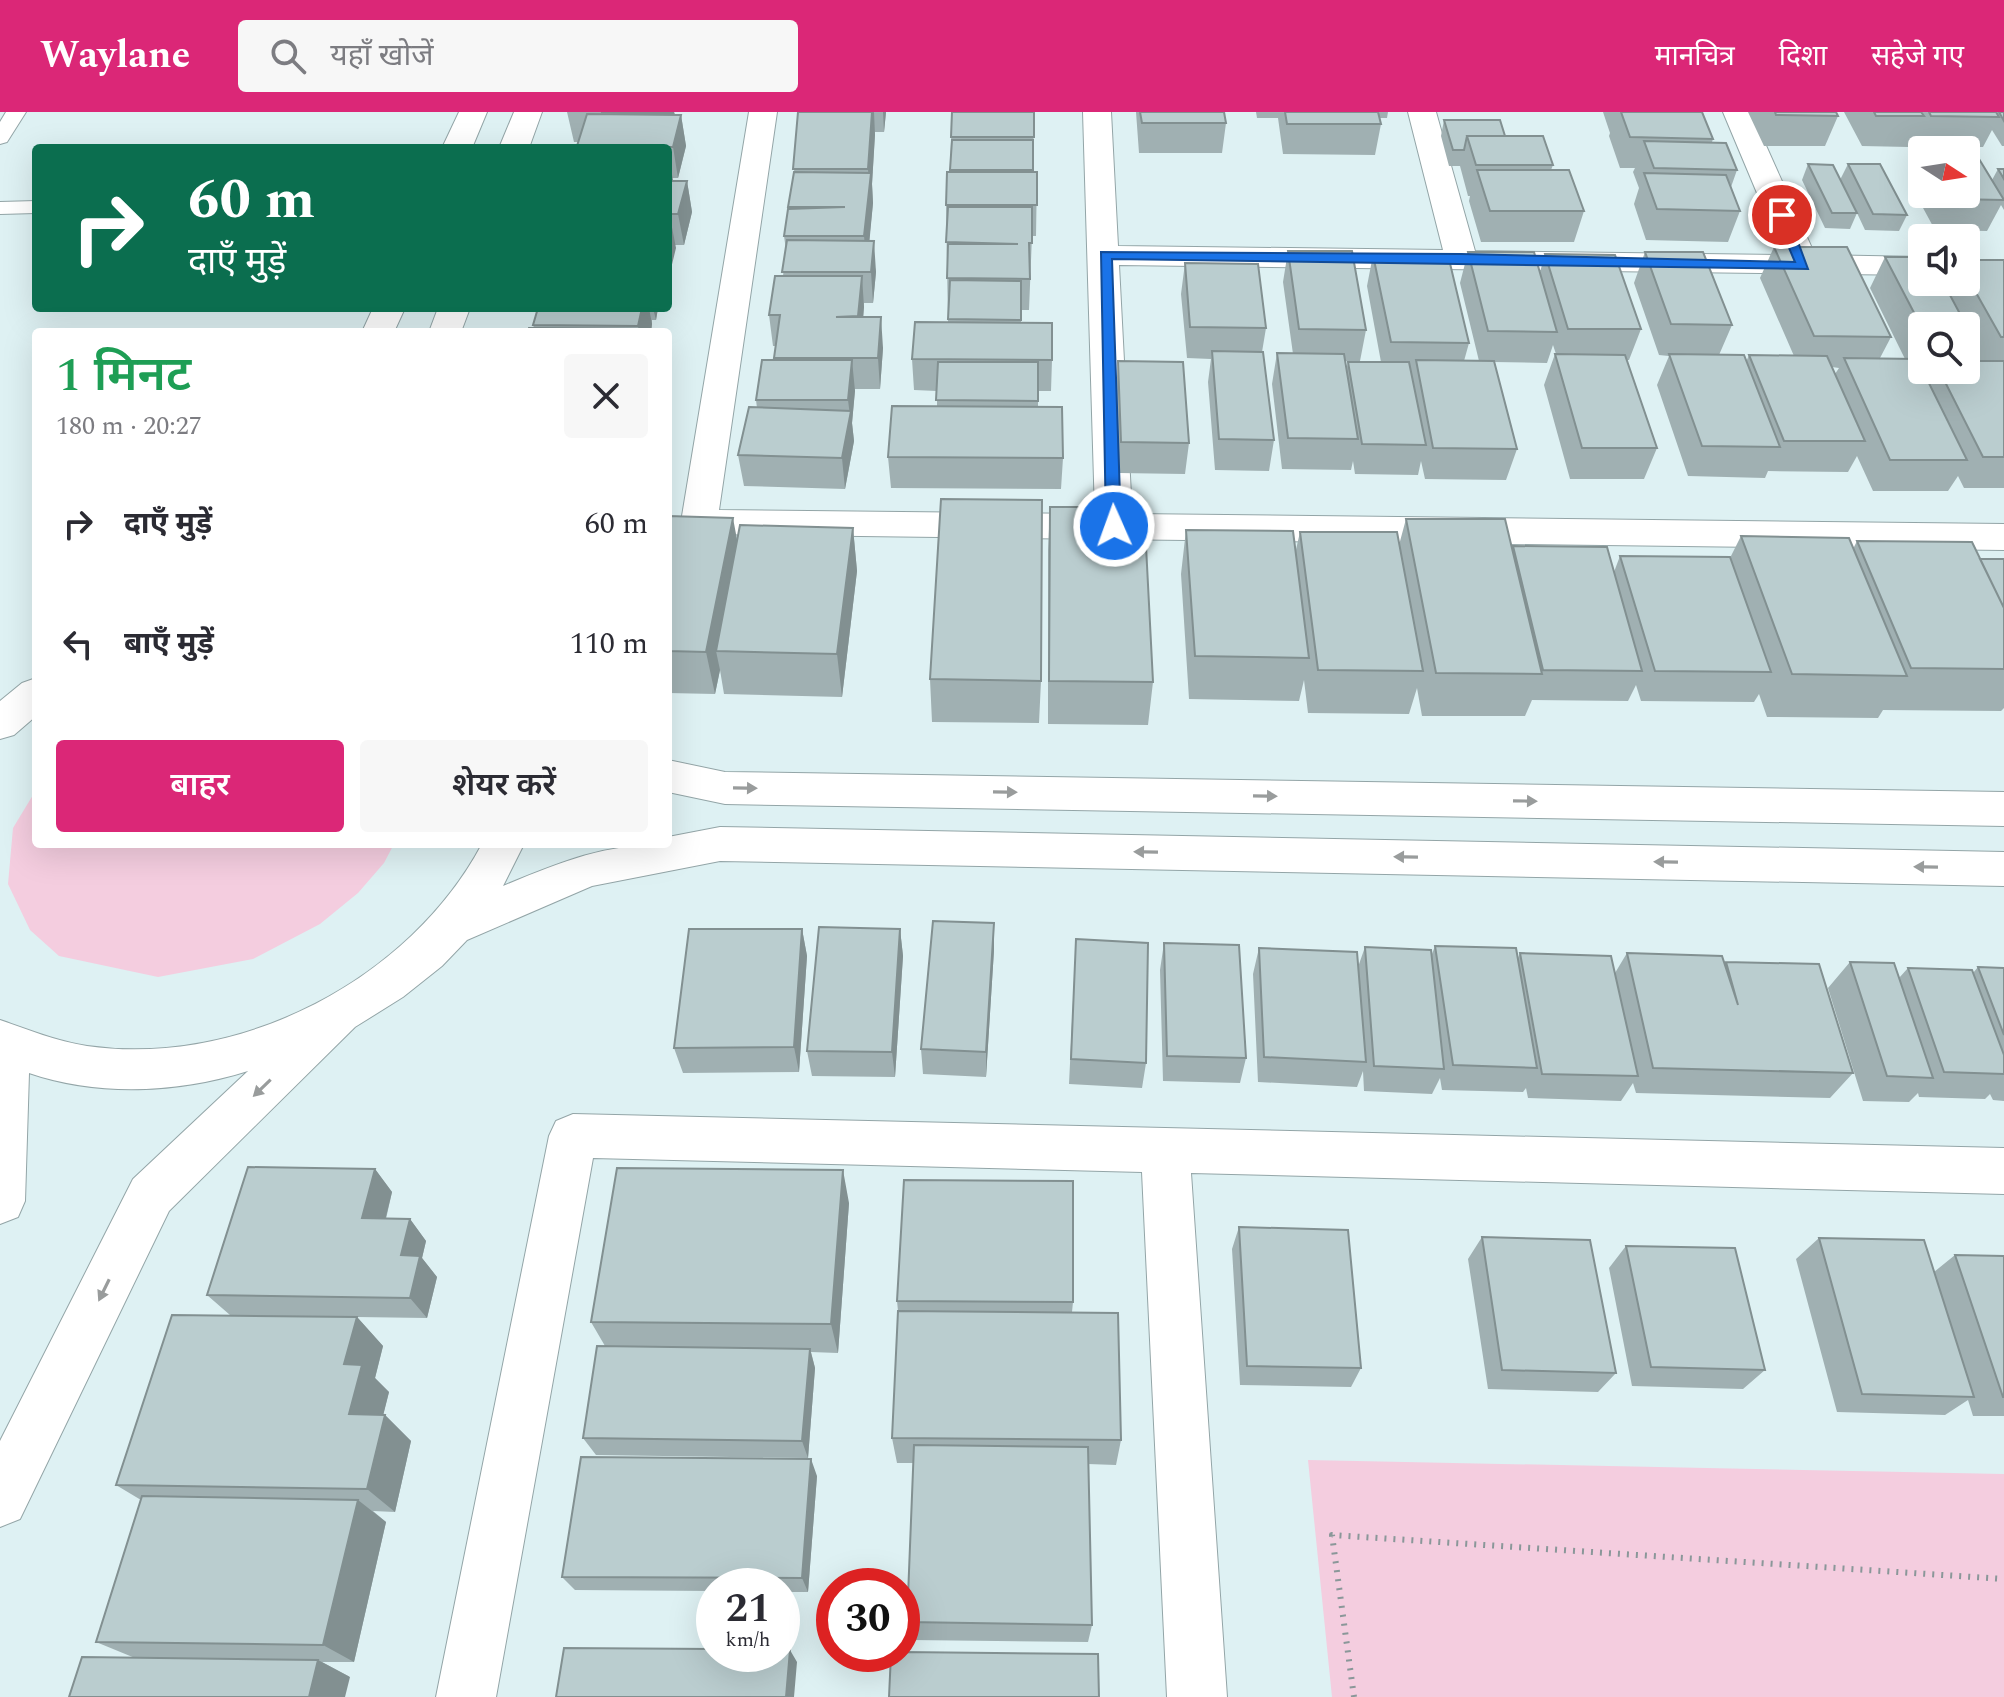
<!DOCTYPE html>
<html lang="hi">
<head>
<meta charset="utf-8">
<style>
  :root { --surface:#fff; --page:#f7f7f7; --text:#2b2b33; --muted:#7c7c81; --accent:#db2777 }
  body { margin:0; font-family:Spectral,"Noto Sans Devanagari",serif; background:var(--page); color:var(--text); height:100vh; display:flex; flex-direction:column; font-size:30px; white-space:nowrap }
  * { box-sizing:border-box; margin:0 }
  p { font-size:26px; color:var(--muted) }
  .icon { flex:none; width:44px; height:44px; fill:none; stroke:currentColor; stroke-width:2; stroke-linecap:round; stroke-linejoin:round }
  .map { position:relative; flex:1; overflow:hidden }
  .drawer { position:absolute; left:32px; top:216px; width:640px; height:520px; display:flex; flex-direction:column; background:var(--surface); border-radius:8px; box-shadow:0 8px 32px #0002 }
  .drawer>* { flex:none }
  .guide { position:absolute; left:32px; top:32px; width:640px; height:168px; border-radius:8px; box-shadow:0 8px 32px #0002; background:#0b6e4f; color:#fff; overflow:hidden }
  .needle { width:52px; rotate:102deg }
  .fabs { position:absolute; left:1908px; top:24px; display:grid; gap:16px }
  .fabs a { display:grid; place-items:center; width:72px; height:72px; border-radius:8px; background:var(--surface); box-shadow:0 8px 32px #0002; font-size:40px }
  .speed { position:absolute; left:696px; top:1456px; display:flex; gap:16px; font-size:40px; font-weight:700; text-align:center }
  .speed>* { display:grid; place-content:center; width:104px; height:104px; border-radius:50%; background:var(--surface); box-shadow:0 8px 32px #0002; line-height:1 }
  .speed small { font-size:20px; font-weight:400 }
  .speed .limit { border:12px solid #d22; background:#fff; color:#111 }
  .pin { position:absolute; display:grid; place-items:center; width:68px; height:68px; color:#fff; margin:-34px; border:4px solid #fff; border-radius:50%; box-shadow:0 2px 8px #0007 }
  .me { position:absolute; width:88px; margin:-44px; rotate:358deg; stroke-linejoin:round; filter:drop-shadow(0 0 6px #0008) }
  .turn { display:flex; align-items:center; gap:28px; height:168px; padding:0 24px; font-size:36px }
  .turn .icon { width:104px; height:104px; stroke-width:2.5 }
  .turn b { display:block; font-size:56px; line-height:68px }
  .round { display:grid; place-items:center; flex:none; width:84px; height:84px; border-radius:8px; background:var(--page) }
  .head { display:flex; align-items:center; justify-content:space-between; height:136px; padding:0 24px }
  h1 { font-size:48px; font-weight:600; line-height:60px; color:#1e9e55 }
  .button { display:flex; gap:16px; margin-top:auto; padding:16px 24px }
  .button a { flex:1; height:92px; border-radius:8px; background:var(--accent); color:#fff; font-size:32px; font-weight:600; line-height:92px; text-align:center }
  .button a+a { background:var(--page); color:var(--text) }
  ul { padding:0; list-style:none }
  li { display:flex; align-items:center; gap:24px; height:120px; padding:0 24px }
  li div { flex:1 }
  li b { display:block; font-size:30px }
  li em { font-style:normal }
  header { display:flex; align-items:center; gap:48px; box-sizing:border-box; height:112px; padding:0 40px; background:var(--accent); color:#fff }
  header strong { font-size:38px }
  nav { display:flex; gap:44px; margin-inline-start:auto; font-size:28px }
  .search { width:560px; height:72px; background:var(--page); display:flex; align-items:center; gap:20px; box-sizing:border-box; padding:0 28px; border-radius:8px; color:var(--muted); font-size:30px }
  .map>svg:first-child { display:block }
  .green { fill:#f4cddf }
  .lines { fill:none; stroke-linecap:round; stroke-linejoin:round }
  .service-casing { stroke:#93a5a7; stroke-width:2 }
  .minor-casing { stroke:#93a5a7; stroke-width:2 }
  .tertiary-casing { stroke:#93a5a7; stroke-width:2 }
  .path { stroke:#8a9799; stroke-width:6; stroke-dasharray:2 7; stroke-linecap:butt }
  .service { fill:#fff; fill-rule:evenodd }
  .minor { fill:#fff; fill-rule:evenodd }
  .tertiary { fill:#fff; fill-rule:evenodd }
  .wall { fill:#a0b0b2; fill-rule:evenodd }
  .shaded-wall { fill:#829091 }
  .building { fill:#bacdcf; stroke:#829091; stroke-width:2 }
  .oneway { fill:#999c9c }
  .route { fill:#1a73e8; stroke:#114b97; stroke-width:2 }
</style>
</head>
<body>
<header>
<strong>Waylane</strong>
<div class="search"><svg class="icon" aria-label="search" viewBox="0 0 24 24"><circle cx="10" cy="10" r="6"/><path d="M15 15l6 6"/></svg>यहाँ खोजें</div>
<nav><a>मानचित्र</a><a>दिशा</a><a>सहेजे गए</a></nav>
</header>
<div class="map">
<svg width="2004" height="1585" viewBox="0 0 2004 1585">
  <rect width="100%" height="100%" fill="#def1f3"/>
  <path class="green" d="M36,678V732H394L384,751L358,781L320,812L253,847L158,865L59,844L30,818L8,772L13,716Z
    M1308,1348L2004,1362V1585H1332Z"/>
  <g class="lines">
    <defs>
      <path id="service" d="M6,0H26L7,30L0,32V10Z
        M36,89V101L0,102V90Z"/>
      <path id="minor" d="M749,0H777L719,398L1095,402L1083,0H1111L1118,134L1443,138L1408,0H1436L1475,139L1783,143L1723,0H1751L1815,143L1922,145V163L1119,153L1132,402L2004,412V438L699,422L686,419L681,410Z
        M573,1002L2004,1036V1082L1191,1061L1227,1585H1167L1142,1060L593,1046L496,1585H436L549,1024L556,1009Z"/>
      <path id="tertiary" d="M459,0H487L472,36H442Z
        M514,0H542L529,36H499Z
        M373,196H405L394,220H362Z
        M438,196H470L461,220H429Z
        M36,566V604L14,623L0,627V589L22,571Z
        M668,648L725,660L2004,680V714L725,692L668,680Z
        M720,715L2004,740V774L720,749L592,774L467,828L442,854L403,885L355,915L169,1099L20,1407L0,1415V1329L133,1067L248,959C178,981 99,985 29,961L25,1089L18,1105L0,1112V908C29,918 56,929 87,934C241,956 410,867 482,732H524L503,774C561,750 604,732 668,732V725Z"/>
    </defs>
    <use href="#service" class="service-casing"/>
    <use href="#minor" class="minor-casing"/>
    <use href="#tertiary" class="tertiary-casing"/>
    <path class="path" d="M1354,1585L1332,1423L2004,1467"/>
    <use href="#service" class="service"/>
    <use href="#minor" class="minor"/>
    <use href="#tertiary" class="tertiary"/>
  </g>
  <path class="wall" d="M567,0H701H674L675,3H681L686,34L678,66H672L673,69H687L692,100L684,133H675L668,169V36H577L578,30H574Z
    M798,0H886L884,20H875L872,72L873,91L869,129L876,160L873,191H864L863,205L883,236L880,277H855L852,311L854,329L845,377L744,374L738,343L757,296L756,288L774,248L776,234H773L769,203L783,164L786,138L784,124L794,60Z
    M952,0H1034L1033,60H1037L1036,124H1032L1029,198H1021V211L1052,248L1051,279H1038V295L1063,346L1061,377L891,376L888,345L937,295V279L914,278L912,247L948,210L946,93L950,60Z
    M1136,0H1224L1226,11L1222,41H1139Z
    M1256,0H1388L1387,6H1380L1381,12L1375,43L1283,42L1278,6H1257Z
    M1603,0H1702L1713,27L1712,30L1737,58L1731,75L1740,99L1728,130L1646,128L1634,92L1639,76L1633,60L1635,56H1620L1609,24L1610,21Z
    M1748,0H1836L1838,4L1825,34H1764Z
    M1844,0H2004V34H2002L1992,18L1983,35H1916L1912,27L1909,35L1862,34Z
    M1444,8L1505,24L1553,53L1551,58L1584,99L1574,130H1481L1469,89L1470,84H1468L1460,54H1449L1441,24Z
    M1922,47V82H1966L1992,68L1998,57H2004V98L2001,93L1987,119L1935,118L1910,72Z
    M1808,52L1840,68L1848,52L1907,103L1899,119L1865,118L1857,101L1850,117L1825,116L1802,68Z
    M1774,135L1891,225L1880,246L1905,247L1870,176L1885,145L1944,172L1945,170H1966V148H2004V376H1964L1958,364L1948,379H1873L1857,344L1848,360L1768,359L1765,366L1688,364L1657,273L1669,244L1659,243L1634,171L1645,140L1732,213L1719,243L1746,250L1749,243L1794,244L1760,166ZM1922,214H1966V246L1972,236L1979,249L1966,258H1922ZM1832,255L1839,256L1835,262Z
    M1288,139L1366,218L1360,249H1345L1346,259L1348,250H1381L1367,174L1373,143L1469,231L1464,249H1479L1460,171L1468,140L1540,160L1545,142L1641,217L1629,248H1627L1657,336L1644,367H1570L1544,273L1555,242H1556L1553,233L1547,251L1494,250L1517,337L1506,368L1425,367L1421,349L1418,363L1355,362L1353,349L1351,358L1282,357L1272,272L1277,241L1293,242L1283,170Z
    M1185,151L1266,216L1262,240L1274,328L1269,359L1215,358L1208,270L1211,247L1187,246L1181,182Z
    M538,196H658L656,208H652V212L651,220L534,216L533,213Z
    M1118,249L1189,331L1185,362L1119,361L1116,280Z
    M1050,395L1153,570L1148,613L1048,612V438Z
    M668,404L737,428L853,416L857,459L842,585L724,582L720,558L715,582L668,581Z
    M1406,407L1512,436L1513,434L1614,460L1620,444L1730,446L1741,424L1853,437L1857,429L1980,447H2004V596L2001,599L1883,598L1878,606L1767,605L1759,582L1754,590L1641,589L1636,573L1628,589L1532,588L1525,604H1422L1417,576L1409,602L1308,601L1304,568L1299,589L1189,587L1181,462L1186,418L1295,442L1300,420L1399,433Z
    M930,567L1041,569L1039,611L932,610Z
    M802,817L807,844L799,960L683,961L674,936Z
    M900,817L903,844L895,965L812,964L807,939Z
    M1076,827L1146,951L1142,976L1069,972Z
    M1164,831L1246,946L1240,971L1163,969L1160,858Z
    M1435,834L1518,846L1520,841L1615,861L1627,841L1725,852L1726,850L1853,961L1830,986L1636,981L1633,971L1621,989L1528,986L1526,976L1523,980L1442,978L1440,966L1432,982L1364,979L1363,959L1357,975L1258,970L1253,862L1259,836L1358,855L1365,835L1432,842Z
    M994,838L986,965L923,962L921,937Z
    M1850,850L1899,866L1908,856L1973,861L1978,855L2004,856V989L1993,988L1990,982L1985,987L1919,985L1918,981L1909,990L1863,989L1828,876Z
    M375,1057L392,1080L386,1107H410L426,1129L422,1146L437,1165L427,1206L357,1205L383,1234L375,1266L389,1280L383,1303H385L411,1329L395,1400L373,1399L386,1410L354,1550H322L350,1565L135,1546L96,1530L141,1388L116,1373L230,1203L207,1183Z
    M849,1091L838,1241L811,1240L815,1256L808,1346L596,1343L583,1326L605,1234L591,1210Z
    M1239,1115L1361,1256L1351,1275L1240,1273L1232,1137Z
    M1482,1125L1616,1261L1598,1280L1488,1277L1468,1147Z
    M1819,1126L1934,1160L1955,1143L2004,1144V1304H1973L1968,1288L1945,1303L1837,1300L1796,1147Z
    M1626,1134L1765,1258L1743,1277L1632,1274L1609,1156Z
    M897,1189L1073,1190L1072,1200L1121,1328L1116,1353L1088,1352L1092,1513L1088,1530L911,1528L907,1510L913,1351H897L892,1326L898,1199Z
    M817,1364L808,1480H782V1474H714V1479L575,1478L562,1465Z"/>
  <path class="shaded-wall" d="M662,0H674L675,3L667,31Z
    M872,0H874L875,23L872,72L873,91L867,155L864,124L869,74L868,57Z
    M883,0H886L884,20Z
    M681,3L686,34L678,66L673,35Z
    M668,41L673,68L668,88Z
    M687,69L692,100L684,133L678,102Z
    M670,105L676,136L668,169V114Z
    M874,129L876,160L873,191L871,160Z
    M862,164L864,195L861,235L858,204Z
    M642,196H649L652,212L651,220H639L638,214Z
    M653,196H658L656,208Z
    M881,205L883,236L880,277L878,246Z
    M852,248L855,279L852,311L854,329L845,377L842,346L850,304L848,288Z
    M733,406L741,449L716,539L720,558L715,582L706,540Z
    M853,416L857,459L842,585L837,542Z
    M994,811V838L986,965V940Z
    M802,817L807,844L799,960L794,935Z
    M900,817L903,844L895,965L892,940Z
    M375,1057L392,1080L380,1129L362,1106Z
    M843,1058L849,1091L838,1241L831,1212Z
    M410,1107L426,1129L422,1146L437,1165L427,1206L410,1186L401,1143Z
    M357,1205L383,1234L375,1266L389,1280L377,1328L349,1302L344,1252Z
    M810,1237L815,1256L808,1346L802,1329Z
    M385,1303L411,1329L395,1400L367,1377Z
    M811,1347L817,1364L808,1480L802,1466Z
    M358,1388L386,1410L354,1550L323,1533Z
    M790,1538L797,1550L794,1585H786Z
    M318,1548L350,1565L345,1585H309Z"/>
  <path class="building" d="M601,0H662V1Z
    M798,0H872L868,57H793Z
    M952,0H1034V25H951Z
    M1140,0H1224L1226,11H1142Z
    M1285,0H1378L1381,12H1287Z
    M1621,0H1702L1713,27L1630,25Z
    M1775,0H1836L1838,4L1776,3Z
    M1874,0H1921L1924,4H1876Z
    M1929,0H1996L1999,5L1931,4Z
    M1999,0H2004V9Z
    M587,2L681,3L673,35L577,34Z
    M1444,8H1500L1505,24H1467L1464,38H1453Z
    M1467,24H1543L1553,53H1476Z
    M952,28H1033V58H950Z
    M1644,29L1726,31L1737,58L1654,56Z
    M1966,42H1976L2004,88L1951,87L1948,82H1966Z
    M1808,52L1833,53L1857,101H1832Z
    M1848,52H1880L1907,103L1873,102Z
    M1998,57H2004V67Z
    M1477,58H1569L1584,99H1490Z
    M794,60L871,61L864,124H784L788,97L845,95H788Z
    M947,60H1037V93H946Z
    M1644,61L1726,63L1740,99L1657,97Z
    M668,69H687L678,102H668Z
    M948,95H1032V131H1029L1030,167L947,166L948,132H1018L946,130Z
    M787,128L874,129L871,160H782Z
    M1774,135H1847L1891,225L1814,224Z
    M1288,139H1352L1366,218L1299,217Z
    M1468,140H1534L1557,220L1488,219Z
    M1645,140H1703L1732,213L1671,212Z
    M1545,142L1615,143L1641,217H1568Z
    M1373,143H1448L1469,231L1391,230Z
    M1885,145H1922V170H1943L1975,230H1966V214H1922V216Z
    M1966,148H2004V225H2001L1966,163Z
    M1185,151L1258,152L1266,216L1190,215Z
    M775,164H862L858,204L836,205H881L878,246H774L780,203H769Z
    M950,168L1021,169V208L948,207Z
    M538,196H642L638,214L533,213Z
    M915,210L1052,211V248L912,247Z
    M529,216L639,217V220H528Z
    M1212,239L1263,240L1274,328L1219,327Z
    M1277,241L1344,242L1358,327L1288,326Z
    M1555,242L1625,243L1657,336H1582Z
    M1669,242L1744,243L1780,335L1702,334Z
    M1749,243L1827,244L1865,329H1784Z
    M1844,246L1917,247L1967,348H1890Z
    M762,248H852L848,288H756Z
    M1416,248L1494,249L1517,337L1433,336Z
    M1118,249L1183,250L1189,331L1121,330Z
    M1966,249H2004V345H1983L1939,258H1966Z
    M938,250H1038V289L936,288Z
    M1348,250H1409L1426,333L1362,332Z
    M892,294L1062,295L1063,346L888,345Z
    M749,295L851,299L842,346L738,343Z
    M941,387L1042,388L1041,569L930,567Z
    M1050,395H1144L1153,570L1049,569Z
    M668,404L733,406L706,540L668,539Z
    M1406,407H1505L1542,562L1436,561Z
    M740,413L853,416L837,542L716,539Z
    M1186,418L1293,419L1309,546L1195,544Z
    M1300,420H1397L1423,559L1318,558Z
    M1741,424L1849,426L1907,564L1792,562Z
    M1857,429L1972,430L2004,496V557L1911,556Z
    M1513,434L1607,435L1642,559L1543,558Z
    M1620,444L1730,445L1771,560L1655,559Z
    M1980,447H2004V496Z
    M933,809L994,811L986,940L921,937Z
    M819,815L900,817L892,940L807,939Z
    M689,817H802L794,935L674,936Z
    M1076,827L1148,831L1146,951L1071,947Z
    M1164,831L1239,833L1246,946L1167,944Z
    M1435,834L1516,836L1537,956L1453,953Z
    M1365,835L1431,838L1444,957L1374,954Z
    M1259,836L1357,840L1366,950L1264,945Z
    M1520,841L1611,844L1638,964L1542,962Z
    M1627,841L1722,844L1738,893L1726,850L1819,852L1853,961L1653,956Z
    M1850,850L1894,851L1933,966L1887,964Z
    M1978,855L2004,856V923Z
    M1908,856L1972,858L2004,943V962L1944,960Z
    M248,1055L375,1057L362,1106L410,1107L401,1143L420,1144L410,1186L207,1183Z
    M617,1056L843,1058L831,1212L591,1210Z
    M904,1068L1073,1069V1190L897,1189Z
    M1239,1115L1348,1118L1361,1256L1247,1254Z
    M1482,1125L1590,1128L1616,1261L1502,1258Z
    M1819,1126L1924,1128L1974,1285L1862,1282Z
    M1626,1134L1735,1136L1765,1258L1651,1255Z
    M1955,1143L2004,1144V1285H2003Z
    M898,1199L1118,1201L1121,1328L892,1326Z
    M172,1203L357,1205L344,1252L362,1253L349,1302L385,1303L367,1377L116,1373Z
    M597,1234L810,1237L802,1329L583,1326Z
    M914,1333L1088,1335L1092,1513L907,1510Z
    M581,1345L811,1347L802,1466L562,1465Z
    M142,1384L358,1388L323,1533L96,1530Z
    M564,1536L714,1537V1542H782V1538H790L786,1585H556Z
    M902,1540L1098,1542L1099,1585H889L891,1542H902Z
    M82,1545L318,1548L309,1585H69Z"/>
  <defs><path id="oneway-solid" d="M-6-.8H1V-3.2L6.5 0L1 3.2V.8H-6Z" transform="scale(2)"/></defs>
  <g class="oneway">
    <use href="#oneway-solid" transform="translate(745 676) rotate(1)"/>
    <use href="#oneway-solid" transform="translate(1005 680) rotate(1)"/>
    <use href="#oneway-solid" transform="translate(1265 684) rotate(1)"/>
    <use href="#oneway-solid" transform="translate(1525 689) rotate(1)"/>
    <use href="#oneway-solid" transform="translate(1146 740) rotate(-179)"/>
    <use href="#oneway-solid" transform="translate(1406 745) rotate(-179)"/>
    <use href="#oneway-solid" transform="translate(1666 750) rotate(-179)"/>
    <use href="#oneway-solid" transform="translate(1926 755) rotate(-179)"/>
    <use href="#oneway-solid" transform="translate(262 976) rotate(136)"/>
    <use href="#oneway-solid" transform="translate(104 1178) rotate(116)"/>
  </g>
  <path class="route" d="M1782,99L1788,103L1808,157L1112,147L1121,414L1114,419L1106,414L1101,140L1461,142L1795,150L1775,103Z"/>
</svg>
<div class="fabs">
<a><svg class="needle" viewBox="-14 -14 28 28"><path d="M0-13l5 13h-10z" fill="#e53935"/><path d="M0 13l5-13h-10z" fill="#7c7c81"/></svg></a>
<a><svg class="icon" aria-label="sound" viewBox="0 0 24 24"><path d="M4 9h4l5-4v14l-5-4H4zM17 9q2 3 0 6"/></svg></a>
<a><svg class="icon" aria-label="search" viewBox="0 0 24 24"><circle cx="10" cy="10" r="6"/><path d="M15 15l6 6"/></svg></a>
</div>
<div class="speed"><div>21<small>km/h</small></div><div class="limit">30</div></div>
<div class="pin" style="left:1782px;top:103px;background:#d93025"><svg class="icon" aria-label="arrive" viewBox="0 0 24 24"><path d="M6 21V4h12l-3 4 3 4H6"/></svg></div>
<svg class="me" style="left:1114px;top:414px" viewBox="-20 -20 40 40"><circle r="17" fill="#1a73e8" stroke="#fff" stroke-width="3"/><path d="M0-11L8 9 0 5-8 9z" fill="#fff"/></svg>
<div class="guide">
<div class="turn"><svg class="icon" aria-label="right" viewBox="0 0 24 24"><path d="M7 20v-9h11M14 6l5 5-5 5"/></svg><div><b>60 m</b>दाएँ मुड़ें</div></div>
</div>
<section class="drawer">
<div class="head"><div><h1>1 मिनट</h1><p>180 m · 20:27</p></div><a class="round"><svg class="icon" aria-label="close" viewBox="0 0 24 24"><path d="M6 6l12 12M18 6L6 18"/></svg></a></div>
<ul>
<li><svg class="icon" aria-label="right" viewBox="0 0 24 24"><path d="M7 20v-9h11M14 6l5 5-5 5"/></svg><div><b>दाएँ मुड़ें</b></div><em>60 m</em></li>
<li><svg class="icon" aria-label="left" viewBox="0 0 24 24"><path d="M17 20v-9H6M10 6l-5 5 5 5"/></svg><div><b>बाएँ मुड़ें</b></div><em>110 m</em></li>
</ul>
<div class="button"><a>बाहर</a><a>शेयर करें</a></div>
</section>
</div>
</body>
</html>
